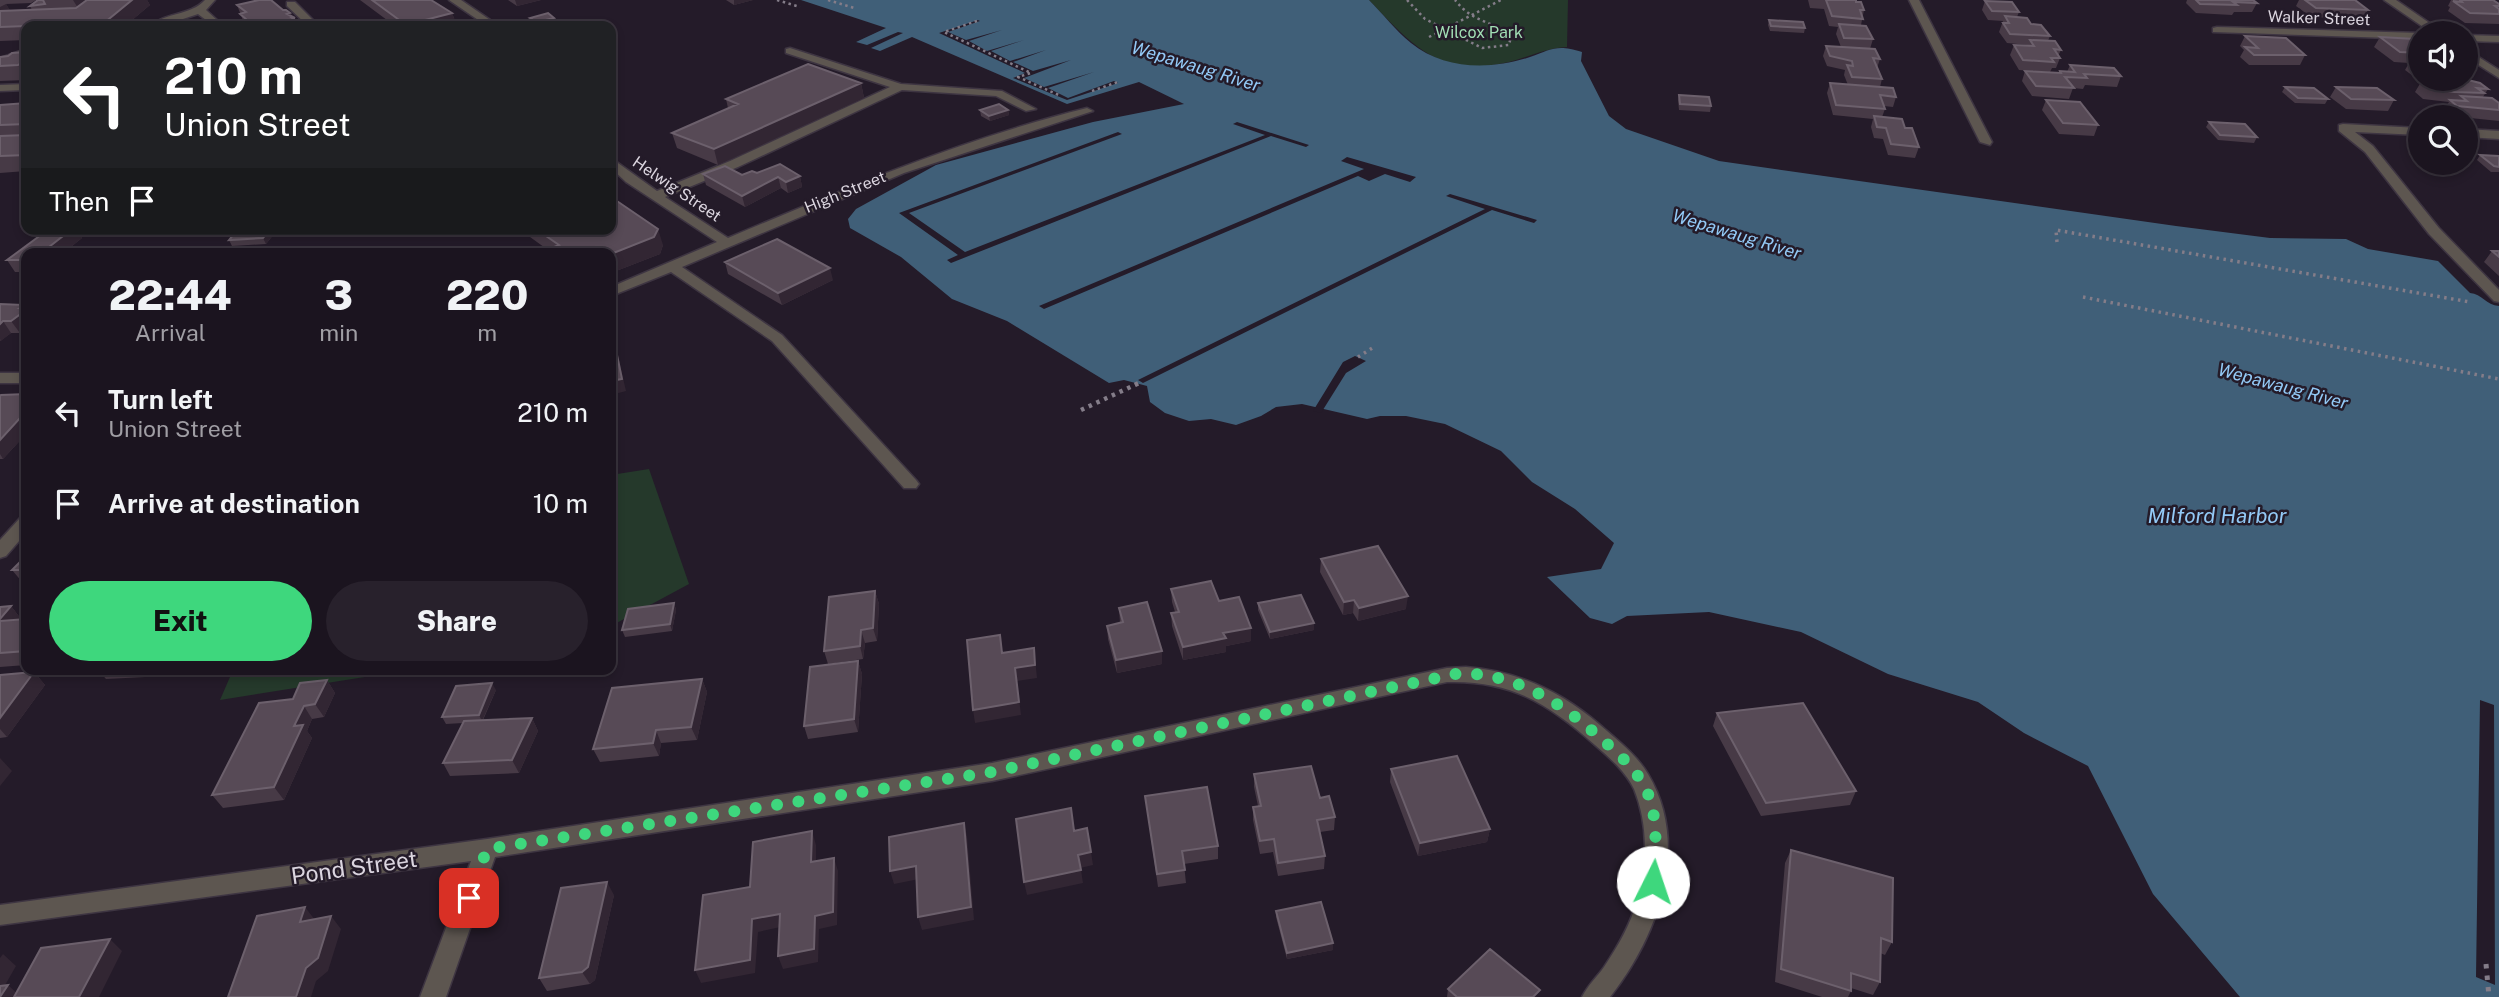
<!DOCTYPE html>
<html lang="en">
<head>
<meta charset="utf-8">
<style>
  :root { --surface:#1b141f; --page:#28212c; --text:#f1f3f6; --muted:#a09ea4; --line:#39333d; --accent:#3ed77d }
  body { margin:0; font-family:"Public Sans",sans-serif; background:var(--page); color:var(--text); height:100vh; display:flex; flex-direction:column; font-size:26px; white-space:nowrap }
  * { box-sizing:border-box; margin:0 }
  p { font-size:23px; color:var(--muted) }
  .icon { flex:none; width:38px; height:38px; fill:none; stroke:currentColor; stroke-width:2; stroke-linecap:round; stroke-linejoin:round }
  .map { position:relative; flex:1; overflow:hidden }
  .sheet { position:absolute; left:21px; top:248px; width:595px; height:427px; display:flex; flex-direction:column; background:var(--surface); border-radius:14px; box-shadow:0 4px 10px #0003,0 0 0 2px var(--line) }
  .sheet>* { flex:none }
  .top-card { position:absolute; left:21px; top:21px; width:595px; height:214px; border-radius:14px; box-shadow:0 4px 10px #0003,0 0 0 2px var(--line); background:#202124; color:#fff; overflow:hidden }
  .tools { position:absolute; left:2408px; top:21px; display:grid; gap:14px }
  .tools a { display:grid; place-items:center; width:70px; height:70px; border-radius:50%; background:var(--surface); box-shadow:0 4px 10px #0003,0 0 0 2px var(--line); font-size:35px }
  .pin { position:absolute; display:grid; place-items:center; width:60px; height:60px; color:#fff; margin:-30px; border-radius:14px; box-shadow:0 4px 10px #0006 }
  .me { position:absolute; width:77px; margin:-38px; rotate:4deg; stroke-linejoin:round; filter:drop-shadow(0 0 5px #0008) }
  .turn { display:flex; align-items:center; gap:24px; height:147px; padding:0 28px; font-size:32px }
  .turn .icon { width:91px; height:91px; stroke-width:2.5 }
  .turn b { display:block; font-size:49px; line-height:60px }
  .then { display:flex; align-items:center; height:66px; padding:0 28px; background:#0003; gap:14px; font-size:26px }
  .eta { display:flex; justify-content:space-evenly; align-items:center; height:119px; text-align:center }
  .eta b { font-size:42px; font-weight:800; line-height:49px }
  .button { display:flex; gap:14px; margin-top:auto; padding:14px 28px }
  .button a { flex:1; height:80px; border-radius:42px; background:var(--accent); color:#111; font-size:28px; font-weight:800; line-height:80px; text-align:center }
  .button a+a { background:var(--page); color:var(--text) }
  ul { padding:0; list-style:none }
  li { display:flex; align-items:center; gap:21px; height:91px; padding:0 28px }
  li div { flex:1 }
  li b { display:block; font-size:26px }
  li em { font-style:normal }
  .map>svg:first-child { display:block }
  .green { fill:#25392b }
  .water { fill:#405f78 }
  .pier { fill:#241b29 }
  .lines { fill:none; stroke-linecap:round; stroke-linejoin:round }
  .minor-casing { stroke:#3e3542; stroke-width:3 }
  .path-far3 { stroke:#847d89; stroke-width:2.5; stroke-dasharray:2.5 3.5; stroke-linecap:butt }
  .path-far2 { stroke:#847d89; stroke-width:3.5; stroke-dasharray:2.5 4.5; stroke-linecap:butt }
  .path-far1 { stroke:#847d89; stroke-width:4.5; stroke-dasharray:3.5 5; stroke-linecap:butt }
  .path { stroke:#847d89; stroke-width:5; stroke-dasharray:4.5 7; stroke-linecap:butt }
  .minor { fill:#5d5650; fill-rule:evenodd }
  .wall { fill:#473a46 }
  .shaded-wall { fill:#322633 }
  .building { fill:#574a56; stroke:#6c606c; stroke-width:2 }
  .route { stroke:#3ed77d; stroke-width:12; stroke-dasharray:0 21.6 }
  .labels { text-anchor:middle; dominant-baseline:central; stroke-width:5; stroke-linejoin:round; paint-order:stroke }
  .far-street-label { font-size:16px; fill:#dbd5df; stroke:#241b29 }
  .far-park-label { font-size:16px; fill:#a1deb4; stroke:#241b29 }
  .far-water-label { font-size:18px; font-style:italic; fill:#93c9f6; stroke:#241b29 }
  .water-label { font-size:21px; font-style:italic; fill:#93c9f6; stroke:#241b29 }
  .near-street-label { font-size:23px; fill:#dbd5df; stroke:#241b29 }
</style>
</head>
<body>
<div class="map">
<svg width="2499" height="997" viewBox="0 0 2499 997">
  <rect width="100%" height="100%" fill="#241b29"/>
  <path class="green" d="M1369,0H1568L1567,47C1546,48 1529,57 1509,62C1439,78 1413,46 1369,0Z
    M649,469L689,584L611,626V475Z
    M233,670H409L220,700Z"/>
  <path class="water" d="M801,0H1369C1383,14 1396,31 1411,43C1444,70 1491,70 1530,57C1552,49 1557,44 1582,52L1581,61L1609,116L1626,129L1719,161L2176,226L2270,238L2346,239L2368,249L2438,261L2470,293C2482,294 2486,305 2499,306V997H2240L2153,894L2088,766L2024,733L1978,702L1888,674L1801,632L1709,612L1627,616L1612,624L1590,618L1547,577L1601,569L1614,543L1575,509L1532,482L1501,451L1445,424L1406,416H1380L1367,419L1302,404L1276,407L1261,416L1236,425L1211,419L1189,421L1165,413L1150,402L1147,386L1124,380L1109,383L1007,321L952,299L901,257L850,228L848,219L856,209L936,165L1093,122L1184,104L1139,82L1067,104L912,37L880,51L871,48L903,33L898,32L867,45L856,42L886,28Z"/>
  <path class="pier" d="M978,20L980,21L948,32L966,40L1002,30L969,41L987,51L1024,40L991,51L1010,61L1046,50L1013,62L1033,71L1071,60L1024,78L1044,87L1094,72L1048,88L1068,98L1114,81L1118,83L1067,100L1013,78L1025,73L939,33Z
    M1237,122L1309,145L1306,147L1271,136L951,263L947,260L958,255L899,213L1118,132L1122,134L909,213L965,252L1265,135L1233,124Z
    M1347,157L1416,177L1410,182L1385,174L1369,181L1358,176L1044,309L1039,306L1364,169L1341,161Z
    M1450,194L1537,220L1534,223L1492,210L1143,383L1138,380L1485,209L1446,196Z
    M1355,356L1366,361L1346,373L1321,413L1313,411L1343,362Z
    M2480,700L2494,705L2495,985L2476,977Z"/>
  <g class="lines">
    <defs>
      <path id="minor" d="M205,0H215L206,10L217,20L212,26H202L206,20L198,14L162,26H150C166,12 190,16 205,0Z
        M449,0H461L499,26H487Z
        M1909,0H1919L1992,142L1990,145L1980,142Z
        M2384,0H2396L2444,33H2432Z
        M287,2H295L319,26H308L287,6Z
        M2217,27L2420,33H2421L2420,39L2213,32V28Z
        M2466,35L2499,36V42L2466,41Z
        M790,48L901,84L1002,91L1036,109L1026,111L996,96L902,90L738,167L665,197L728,238C846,188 963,139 1087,108L1093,111L904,173L682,267L782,335L916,480L919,484L916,488H904L772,341L671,272L611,296V287L717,242L626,182L611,168V158L657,191L730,161L890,87L786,53V49Z
        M26,49V56L0,65V58Z
        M2466,49L2499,70V78L2466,57Z
        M26,84V90L0,91V85Z
        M2343,124L2420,128V135L2355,132L2373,146L2439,228L2499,290V302L2494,301L2429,234L2365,152L2339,131V125Z
        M2466,129L2499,131V139L2466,137Z
        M0,373H26V383H0Z
        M26,516V533L6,556L0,558V540L20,518Z
        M1466,667C1518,671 1561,691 1600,725C1617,740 1636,754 1648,774C1691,846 1658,936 1610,997H1582C1588,985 1597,977 1604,967C1618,946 1631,924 1637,900C1648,864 1648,824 1634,789C1626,772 1609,757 1595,745C1549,704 1511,680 1447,682L992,781L495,857L446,997H420L471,861L0,925V905L487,839L992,763L1447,668Z"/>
    </defs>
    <use href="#minor" class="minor-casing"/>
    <path class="path-far3" d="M777,0L800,7
      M828,0L854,8
      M1407,0L1425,19L1482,48L1509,45L1511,36C1489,19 1473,23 1455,0
      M977,21L944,32L1031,73L1018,77L1061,96
      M1429,37L1501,0
      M1092,91L1118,82"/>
    <path class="path-far2" d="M2057,242L2056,230L2470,302
      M2083,297L2499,379
      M1358,357L1374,347
      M1135,385L1141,382"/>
    <path class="path-far1" d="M1081,410L1139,383"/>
    <path class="path" d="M2486,964L2489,997"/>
    <use href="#minor" class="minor"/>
  </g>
  <path class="wall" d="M0,0H36L31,3L6,4L10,11L32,10L30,6L38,0H147L150,5L125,26H26V40L0,41Z
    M360,0H431L452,13L457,26H395Z
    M508,0H541L517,6Z
    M726,0H753L734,5Z
    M1808,0H1856L1864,10L1861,25L1873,39L1870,49L1880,59L1877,68L1882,79L1880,87L1896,97L1893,107L1884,106L1885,109L1882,117L1905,128L1919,147L1915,158L1888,155L1883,139L1874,138L1871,127L1873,119L1833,115L1827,93L1830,83L1848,85L1844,75L1845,70L1827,66L1823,56L1826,46L1841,47L1836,34L1838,27L1829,26L1824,9L1810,8Z
    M2187,0H2253L2257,3L2252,12H2234L2232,15L2196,13L2186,3Z
    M2299,0H2355L2368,10L2363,19L2311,17L2296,6Z
    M2451,0H2493L2499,4V24L2465,23L2448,11L2450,7L2448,6Z
    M1985,1L2019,12L2017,17L2031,24L2050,36L2048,41L2061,50L2058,56L2060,58L2056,68H2052L2050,72L2019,70L2010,55L2014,45L2027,46L2028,45L2007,43L1999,32L2003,21L1988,20L1982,10Z
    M237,5L283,10L290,13L297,22L302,26H248L244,23Z
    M530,18L556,23L537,26L532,23Z
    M1769,20L1805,28L1804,33L1770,31L1768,25Z
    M2245,36L2305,55L2300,65H2249L2240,57L2244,50L2240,46Z
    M2380,37L2420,42V79H2452L2488,89L2483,97L2499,103V121L2451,116L2443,111L2449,102L2423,99L2415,92L2421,82L2405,70L2409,63L2394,62L2374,47Z
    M26,52V80L0,81V57L8,56Z
    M2070,65L2121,76L2117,87L2085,85L2083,89L2073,88L2069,99L2032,96L2022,81L2025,71L2059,73L2060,71L2067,72Z
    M861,83L864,98L718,165L677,148L672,133L728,108L726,99Z
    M2285,87L2328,99L2325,104L2295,103L2282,92Z
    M2336,87L2394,100L2388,111L2346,109L2330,97Z
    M1679,95L1711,106L1710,112L1679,110L1678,100Z
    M2046,100L2098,125L2094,136L2059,134L2042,110Z
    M26,103V171L0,173V105Z
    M980,110H1008L1009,115L990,121L981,116Z
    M2209,122L2257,137L2254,143L2218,140L2206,127Z
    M2480,155L2499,156V172H2491L2477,160Z
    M757,173L800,176L802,187L788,193L781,188L745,207L706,185L703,174L742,175Z
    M49,229H77L82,238L62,254H26V272H15L7,260Z
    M238,229H278L266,244L232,246L229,240Z
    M285,229H344L340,234L288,236Z
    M519,229H611L663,245L660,254L611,273V254L548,250Z
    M2492,251H2499V276L2484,262Z
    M725,262L833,280L782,305L728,274Z
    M0,304L25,305L26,335L23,330L20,333H11L0,341Z
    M26,394V434L3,459H0V396Z
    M26,556V583H23L12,570Z
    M1321,559L1406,609L1358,621L1353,613L1343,615L1320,572Z
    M1171,589L1219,601L1251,628V641L1226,646V652L1183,660L1172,626L1171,613L1175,612L1172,602Z
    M875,591L879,604L877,641L865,643L863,659L828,664L824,651Z
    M674,603L676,610L672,631L625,637L622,630Z
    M1258,603L1314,623V630L1270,639L1258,610Z
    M11,606L21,619H26V665L0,667V607Z
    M1119,608L1162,664L1117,673L1108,639L1107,626L1120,623Z
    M858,661L862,674L858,732L808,739L804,726Z
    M98,670H170L165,676L106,679Z
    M34,672L45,685L7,737L0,738V675Z
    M702,679L707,692L697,740L661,743L659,756L600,762L593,749Z
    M327,680L335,693L324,717L312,719L307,731L312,738L284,800L223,808L212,795Z
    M496,690L483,720L532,718L538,731L519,773L450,776L443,763L463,723L446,724L442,717Z
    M1717,713L1856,791L1850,805L1761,816L1713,726Z
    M1391,769L1490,829L1487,842L1418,856L1390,782Z
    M1254,774L1320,798L1335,817L1334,830L1320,832L1325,856L1324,869L1278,876L1273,852L1260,854L1253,820V807L1258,806L1254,787Z
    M1145,796L1218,846V859L1184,864L1186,883L1158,887Z
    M1791,850L1892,942L1885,955L1880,953V982L1873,995L1851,988V991L1848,997H1822L1775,982L1785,863Z
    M614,895L595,980L590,984L547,991L539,978Z
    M1276,911L1333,943V950L1287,959L1276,917Z
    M1448,989L1538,997H1447Z"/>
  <path class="shaded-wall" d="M73,0H90L78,8Z
    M129,0H147L150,5L125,26H106L104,23Z
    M515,0H541L517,6Z
    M734,0H753L734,5Z
    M6,4L12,13L0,20V7Z
    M452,13L457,26H406V25Z
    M554,18L556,23L538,26L537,22Z
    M26,60V79L18,65Z
    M861,83L864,98L718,165L714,149Z
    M1008,110L1009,115L990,121L989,116Z
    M800,176L802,187L788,193L786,182Z
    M778,177L781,188L745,207L742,196Z
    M72,229H77L82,238L62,254H40Z
    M270,229H278L266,244L263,238Z
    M658,229L663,245L660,254L611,273V254Z
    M174,249L177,254H168Z
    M830,268L833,280L782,305L778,293Z
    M25,305L26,327H21L23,330L20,333L11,321L20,308Z
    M3,321L11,333L1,341L0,339V324Z
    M611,331L615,343L626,391L611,395Z
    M20,418L26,427V434L3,459L0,454V440Z
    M875,591L879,604L877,641L873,628Z
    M1408,596L1406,609L1358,621L1359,608Z
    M1354,600L1353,613L1343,615L1344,602Z
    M674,603L676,610L672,631L670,624Z
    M11,606L21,619L0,624V619Z
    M1314,623V630L1270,639V632Z
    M1251,628V641L1226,646V652L1183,660V647L1223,633Z
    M861,630L865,643L863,659L860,646Z
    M1034,648L1037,678L1017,681L1021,715L975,723L973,710Z
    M1162,651V664L1117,673L1116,660Z
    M858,661L862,674L858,732L854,719Z
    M161,670H170L165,676Z
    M34,672L45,685L7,737L0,729V718Z
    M702,679L707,692L697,740L691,727Z
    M327,680L335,693L324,717L315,704Z
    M492,683L496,690L482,721L479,715Z
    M304,706L312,719L307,731L312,738L284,800L274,787L294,726Z
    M532,718L538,731L519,773L512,760Z
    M656,730L661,743L659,756L653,743Z
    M0,758L12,771L0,786Z
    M964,823L967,836L974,920L922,930L918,917Z
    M1490,829L1487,842L1418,856L1420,843Z
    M812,831L816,845V875L811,862Z
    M1091,852L1093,865L1080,868L1078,855Z
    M834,858L838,871L837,925L819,929L818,962L783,969L778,956L815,916Z
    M916,866L919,879L894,884L890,871Z
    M1081,870L1083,883L1027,895L1024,882Z
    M607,882L614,895L595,980L590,984L582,972Z
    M305,907L315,920L300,922Z
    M780,914L785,926L758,932L755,973L701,983L695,970L752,919Z
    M331,916L341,929L328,971L316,981L311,997H295L306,968Z
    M110,939L122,951L99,997H79Z
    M1333,943V950L1287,959V953Z
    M3,954L16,966L0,994V958Z
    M8,985L21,997H0Z"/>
  <path class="building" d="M38,0H43L45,4L30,6Z
    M87,0H132L104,23L0,27V11L76,8Z
    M259,0H271L283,10H286L290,13L287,14L295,18H292L302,26H254L240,14L246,12L237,5Z
    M372,0H431L452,13L406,25Z
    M1826,0H1856V2H1861L1864,10H1860L1863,19L1832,16Z
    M2196,0H2253L2257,3L2233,2L2237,5L2200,4Z
    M2305,0H2355L2368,10L2316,8Z
    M2460,0H2493L2499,4V6H2495L2499,9V14L2470,13L2453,1L2462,2Z
    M1985,1L2012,2L2019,12L1992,11Z
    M548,13L554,18L537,22L530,18Z
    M2005,16L2027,18L2031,24L2041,25L2050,36L2010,34L2003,23H2009Z
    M1769,20L1803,22L1805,28L1771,26Z
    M1839,24L1866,26L1873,39L1844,38Z
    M2245,36L2286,38L2305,55H2254L2245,47L2258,48Z
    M2380,37L2415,39L2420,42V53L2400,52Z
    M2030,40L2055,41L2061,50L2054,49L2060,58H2051L2054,62L2023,60L2014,45L2034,46Z
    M1826,46L1875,49L1880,59L1873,58L1882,79L1852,77L1847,65L1853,66L1852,61L1830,56Z
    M26,52V60L18,65L0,66V57L8,56L12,53Z
    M2410,60L2420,61V68Z
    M808,64L861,83L714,149L672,133L738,104L726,99Z
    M2070,65L2114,68L2121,76L2084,74L2087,78L2065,77L2074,88L2036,86L2025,71L2061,73L2060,71L2075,72Z
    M2436,79H2464L2480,83L2488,89L2477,88L2484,93L2454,92L2429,88L2421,82L2441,83Z
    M1830,83L1893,88L1896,97L1880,95L1885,109L1836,105Z
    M2285,87L2314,88L2328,99L2298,98Z
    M2336,87L2377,88L2394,100L2351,99Z
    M1679,95L1709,97L1711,106L1680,104Z
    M2461,96L2492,98L2499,103V110L2457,106L2450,100L2467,101Z
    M2046,100L2080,102L2098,125L2063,123Z
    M26,103V124L0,125V105Z
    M999,104L1008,110L989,116L980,110Z
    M1874,116L1902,119L1905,128H1912L1919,147L1891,144L1886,128L1877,127Z
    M2209,122L2245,124L2257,137L2220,135Z
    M26,135V155L0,156V136Z
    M2480,155L2499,156V167L2494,166Z
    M780,164L800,176L786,182L778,177L742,196L703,174L725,166L742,175L752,171L757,173Z
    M611,197L658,229L654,237L611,254H537L559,245L536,229H611Z
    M49,229H72L40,254H26V260H7Z
    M238,229H270L263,238L229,240Z
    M777,239L830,268L778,293L725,262Z
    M155,249H174L168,254H150Z
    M2492,251H2499V257Z
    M0,304L25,305L20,308H26V310L11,321H3L0,324Z
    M611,331L615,350L611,351Z
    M617,355L622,379L611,381V356Z
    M26,394V418H20L0,440V396L1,395Z
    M1378,546L1408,596L1359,608L1354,600L1344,602L1321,559Z
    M26,556V570H12Z
    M1211,581L1219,601L1239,597L1251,628L1223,633L1226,638L1183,647L1171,613L1179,612L1171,589Z
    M875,591L873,628L861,630L860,646L824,651L829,597Z
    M1301,595L1314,623L1270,632L1258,603Z
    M1147,602L1162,651L1116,660L1107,626L1123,622L1119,608Z
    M674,603L670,624L622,630L628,609Z
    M11,606L0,619V607Z
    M26,619V651L0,653V621Z
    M1000,635L1002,653L1034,648L1035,665L1015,668L1019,702L973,710L967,640Z
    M858,661L854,719L804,726L810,667Z
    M34,672L0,718V675Z
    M702,679L691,727L656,730L653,743L593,749L612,688Z
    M327,680L315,704L304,706L294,726L303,725L274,787L212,795L259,703L293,699L300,683Z
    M492,683L479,715L442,717L456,686Z
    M1803,703L1856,791L1766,803L1717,713Z
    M532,718L512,760L443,763L464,721Z
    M1457,756L1490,829L1420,843L1391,769Z
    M1311,766L1320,798L1329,796L1335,817L1317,820L1325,856L1278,863L1274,839L1260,841L1253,807L1261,806L1254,774Z
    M1207,787L1218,846L1182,851L1185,870L1157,874L1145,796Z
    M1071,808L1074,831L1087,828L1091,852L1078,855L1081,870L1024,882L1016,819Z
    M964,823L971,907L918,917L916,866L890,871L889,837Z
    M812,831L811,862L834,858L833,912L815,916L814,949L778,956L780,914L752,919L750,960L695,970L703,895L750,887L753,842Z
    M1791,850L1893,878L1892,942L1881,938L1880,982L1851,973V991L1781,969Z
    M607,882L588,967L582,972L539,978L561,888Z
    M1321,902L1333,943L1287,953L1276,911Z
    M305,907L300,922L331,916L318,958L306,968L296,997H228L257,916Z
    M110,939L79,997H14L41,948Z
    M1490,949L1540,990L1533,997H1457L1448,989Z
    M8,985L0,997V986Z"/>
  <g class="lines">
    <path class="route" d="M469,898L487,849L992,772L1460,673C1515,674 1559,701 1598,736C1615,750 1634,767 1645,787C1659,815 1656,852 1653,882"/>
  </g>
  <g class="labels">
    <g class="far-street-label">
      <text transform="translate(2319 18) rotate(2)">Walker Street</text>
      <text transform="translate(677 189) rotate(34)">Helwig Street</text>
      <text transform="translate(845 192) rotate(-22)">High Street</text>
    </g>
    <g class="far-park-label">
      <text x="1479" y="32">Wilcox Park</text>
    </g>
    <g class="far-water-label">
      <text transform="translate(1196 66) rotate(17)">Wepawaug River</text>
      <text transform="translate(1737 234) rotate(17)">Wepawaug River</text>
      <text transform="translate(2283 386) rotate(15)">Wepawaug River</text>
    </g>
    <g class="water-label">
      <text x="2217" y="515">Milford Harbor</text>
    </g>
    <g class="near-street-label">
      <text transform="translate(354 867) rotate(-8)">Pond Street</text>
    </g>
  </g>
</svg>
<div class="tools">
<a><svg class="icon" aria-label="sound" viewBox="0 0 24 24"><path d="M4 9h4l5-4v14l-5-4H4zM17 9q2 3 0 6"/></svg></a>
<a><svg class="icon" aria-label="search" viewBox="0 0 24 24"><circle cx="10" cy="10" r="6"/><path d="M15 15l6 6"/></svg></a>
</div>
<div class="pin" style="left:469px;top:898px;background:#d93025"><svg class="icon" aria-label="arrive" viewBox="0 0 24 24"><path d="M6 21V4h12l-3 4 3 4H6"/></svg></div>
<svg class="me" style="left:1653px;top:882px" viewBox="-20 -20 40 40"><circle r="19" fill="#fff"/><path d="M0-13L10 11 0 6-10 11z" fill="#3ed77d"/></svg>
<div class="top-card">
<div class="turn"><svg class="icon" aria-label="left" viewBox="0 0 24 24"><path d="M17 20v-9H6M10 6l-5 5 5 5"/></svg><div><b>210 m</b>Union Street</div></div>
<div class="then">Then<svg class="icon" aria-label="arrive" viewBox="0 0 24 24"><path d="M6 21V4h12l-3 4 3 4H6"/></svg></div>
</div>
<section class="sheet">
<div class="eta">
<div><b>22:44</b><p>Arrival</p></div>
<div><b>3</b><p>min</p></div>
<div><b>220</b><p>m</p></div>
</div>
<ul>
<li><svg class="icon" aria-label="left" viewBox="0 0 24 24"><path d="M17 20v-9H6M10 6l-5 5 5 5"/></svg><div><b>Turn left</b><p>Union Street</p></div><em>210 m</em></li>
<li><svg class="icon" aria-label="arrive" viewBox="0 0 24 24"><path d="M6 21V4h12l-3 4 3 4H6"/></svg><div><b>Arrive at destination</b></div><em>10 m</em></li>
</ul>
<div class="button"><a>Exit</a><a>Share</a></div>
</section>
</div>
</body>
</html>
